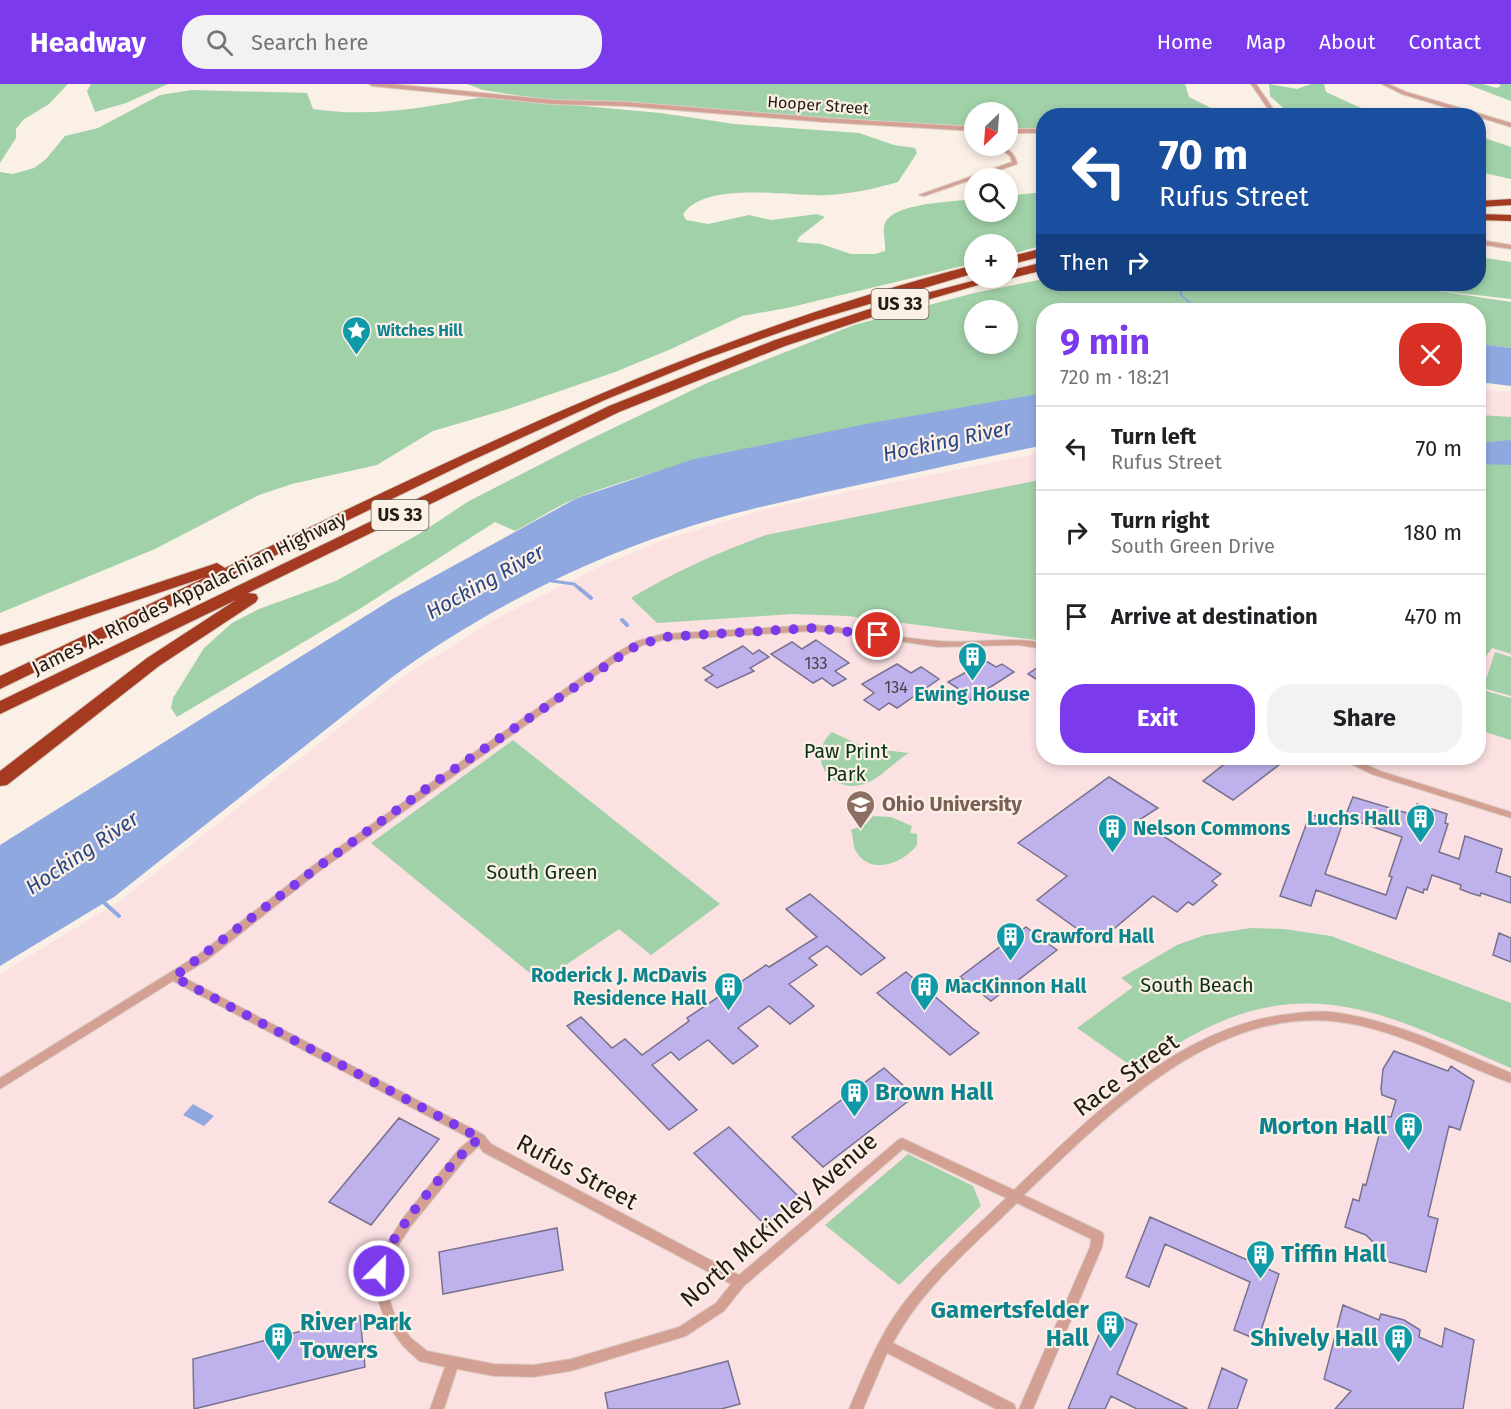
<!DOCTYPE html>
<html lang="en">
<head>
<meta charset="utf-8">
<style>
  :root { --surface:#fff; --page:#f2f2f2; --text:#202124; --muted:#757577; --line:#e0e0e0; --accent:#7c3aed }
  body { margin:0; font-family:"Fira Sans",sans-serif; background:var(--page); color:var(--text); height:100vh; display:flex; flex-direction:column; font-size:22px; white-space:nowrap }
  * { box-sizing:border-box; margin:0 }
  p { font-size:20px; color:var(--muted) }
  .icon { flex:none; width:33px; height:33px; fill:none; stroke:currentColor; stroke-width:2; stroke-linecap:round; stroke-linejoin:round }
  .map { position:relative; flex:1; overflow:hidden }
  .drawer { position:absolute; left:1036px; top:219px; width:450px; height:462px; display:flex; flex-direction:column; background:var(--surface); border-radius:24px; box-shadow:0 3px 9px #0003 }
  .drawer>* { flex:none }
  .banner { position:absolute; left:1036px; top:24px; width:450px; height:183px; border-radius:24px; box-shadow:0 3px 9px #0003; background:#1a4fa0; color:#fff; overflow:hidden }
  .needle { width:39px; rotate:205deg }
  .fabs { position:absolute; left:964px; top:18px; display:grid; gap:12px }
  .fabs a { display:grid; place-items:center; width:54px; height:54px; border-radius:50%; background:var(--surface); box-shadow:0 3px 9px #0003; font-size:30px }
  .pin { position:absolute; display:grid; place-items:center; width:51px; height:51px; color:#fff; margin:-26px; border:3px solid #fff; border-radius:50%; box-shadow:0 2px 6px #0007 }
  .me { position:absolute; width:66px; margin:-33px; rotate:23deg; stroke-linejoin:round; filter:drop-shadow(0 0 4px #0008) }
  .turn { display:flex; align-items:center; gap:21px; height:126px; padding:0 24px; font-size:27px }
  .turn .icon { width:78px; height:78px; stroke-width:2.5 }
  .turn b { display:block; font-size:42px; line-height:51px }
  .then { display:flex; align-items:center; height:57px; padding:0 24px; background:#0003; gap:12px; font-size:22px }
  .round { display:grid; place-items:center; flex:none; width:63px; height:63px; border-radius:24px; background:var(--page) }
  .overview { display:flex; align-items:center; justify-content:space-between; height:102px; padding:0 24px }
  h1 { font-size:36px; font-weight:700; line-height:45px; color:var(--accent) }
  .primary-button { display:flex; gap:12px; margin-top:auto; padding:12px 24px }
  .primary-button a { flex:1; height:69px; border-radius:24px; background:var(--accent); color:#fff; font-size:24px; font-weight:700; line-height:69px; text-align:center }
  .primary-button a+a { background:var(--page); color:var(--text) }
  ul { padding:0; list-style:none }
  li { display:flex; align-items:center; gap:18px; height:84px; padding:0 24px; border-top:2px solid var(--line) }
  li div { flex:1 }
  li b { display:block; font-size:22px }
  li em { font-style:normal }
  header { display:flex; align-items:center; gap:36px; box-sizing:border-box; height:84px; padding:0 30px; background:var(--accent); color:#fff }
  header strong { font-size:28px }
  nav { display:flex; gap:33px; margin-inline-start:auto; font-size:21px }
  .search { width:420px; height:54px; background:var(--page); display:flex; align-items:center; gap:15px; box-sizing:border-box; padding:0 21px; border-radius:24px; color:var(--muted); font-size:22px }
  .map>svg:first-child { display:block }
  .education { fill:#fce1e3 }
  .green { fill:#a1d1a8; fill-rule:evenodd }
  .water { fill:#8fa9e0 }
  .lines { fill:none; stroke-linecap:round; stroke-linejoin:round }
  .stream-far2 { stroke:#8fa9e0; stroke-width:2 }
  .stream-far1 { stroke:#8fa9e0; stroke-width:3 }
  .stream { stroke:#8fa9e0; stroke-width:4 }
  .building { fill:#beb1ec; stroke:#77718e; stroke-width:1.5 }
  .minor-casing { stroke:#d9cec4; stroke-width:2 }
  .tertiary-casing { stroke:#d9cec4; stroke-width:2 }
  .motorway-casing { stroke:#d9cec4; stroke-width:2 }
  .minor { fill:#d4a093; fill-rule:evenodd }
  .tertiary { fill:#d4a093; fill-rule:evenodd }
  .motorway { fill:#a43b21; fill-rule:evenodd }
  .route { stroke:#7c3aed; stroke-width:10; stroke-dasharray:0 18 }
  .labels { text-anchor:middle; dominant-baseline:central; stroke-width:4.5; stroke-linejoin:round; paint-order:stroke }
  .far-street-label { font-size:16px; fill:#241b12; stroke:#fbf0e6 }
  .far-culture-label { font-size:16px; font-weight:bold; fill:#0d838f; stroke:#fbf0e6; text-anchor:start }
  .number-label { font-size:16px; fill:#4a4048 }
  .shield { fill:#fbf0e6; stroke:#645b52; stroke-width:1.5 }
  .shield-label { font-size:18px; font-weight:bold; fill:#241b12 }
  .street-label { font-size:20px; fill:#241b12; stroke:#fbf0e6 }
  .culture-label { font-size:20px; font-weight:bold; fill:#0d838f; stroke:#fbf0e6; text-anchor:start }
  .park-label { font-size:20px; fill:#093215; stroke:#fbf0e6 }
  .education-label { font-size:20px; font-weight:bold; fill:#785e54; stroke:#fbf0e6; text-anchor:start }
  .water-label { font-size:21px; font-style:italic; fill:#294687; stroke:#fbf0e6 }
  .near-street-label { font-size:24px; fill:#241b12; stroke:#fbf0e6 }
  .near-culture-label { font-size:24px; font-weight:bold; fill:#0d838f; stroke:#fbf0e6; text-anchor:start }
</style>
</head>
<body>
<header>
<strong>Headway</strong>
<div class="search"><svg class="icon" aria-label="search" viewBox="0 0 24 24"><circle cx="10" cy="10" r="6"/><path d="M15 15l6 6"/></svg>Search here</div>
<nav><a>Home</a><a>Map</a><a>About</a><a>Contact</a></nav>
</header>
<div class="map">
<svg width="1511" height="1325" viewBox="0 0 1511 1325">
  <rect width="100%" height="100%" fill="#fbf0e6"/>
  <path class="education" d="M1479,305L1511,308V1325H0V890L121,816L407,590L492,537L605,480L663,456L770,424L1044,368V674H1479Z"/>
  <path class="green" d="M0,0H68L49,20L23,36L16,45V54L0,79Z
    M91,0H168L126,19L95,28L87,7Z
    M467,0H1185L1189,13L1225,31L1044,32V45L1008,46V28H975V43L857,38L638,19L548,16L483,6Z
    M1269,0L1297,5L1311,0H1324L1326,8L1363,25L1389,31H1291L1270,12Z
    M1466,0H1483L1497,4L1501,2L1499,0H1511V17Z
    M192,6L307,9L313,25C373,34 425,23 484,13L661,29L734,40L859,49L894,61L915,64L917,69L898,98C874,105 851,110 826,111C789,113 707,96 683,130L686,136L708,140L749,131L771,136L817,130L825,133L799,153L797,158L821,160L851,170H875L885,167C886,158 882,147 885,139C895,118 955,118 975,115V128H1008V112L1044,108V161L1008,171V160H975V179L787,224L742,232L671,265L615,288L508,325L433,347L377,381L292,400L259,411L155,465L0,529V88L13,90L34,84L46,75L65,52L98,44L160,11Z
    M1479,52L1511,63V95L1479,88Z
    M1479,173L1511,178V215L1432,206L1511,218V264L1479,260V226H1044V309C888,342 730,357 579,413C557,422 536,436 515,447L495,438L361,524L177,633L171,624L173,614L204,564L232,539L259,525L336,497L419,450L469,417L580,360L707,299L854,241L974,209L1044,195V200H1479ZM975,226H1008V260H975Z
    M1479,331L1511,333V570L1492,564L1479,582Z
    M1044,395V557L848,532L793,530L657,539L631,514C674,488 719,468 766,451Z
    M1495,568L1511,573V612L1483,604Z
    M1482,606L1511,614V656L1479,646V617Z
    M832,648L866,664L909,669C893,678 882,694 864,700C830,711 805,672 832,648Z
    M513,656L720,820L651,871L619,845L554,889L531,890L371,759Z
    M873,732L891,733L912,742L910,749L917,750V761C905,778 872,792 857,769C852,762 854,754 851,746L866,740Z
    M1251,844L1284,845L1331,852L1511,919V984C1399,937 1315,885 1195,950C1175,960 1156,974 1137,986L1077,944L1133,903L1121,894L1177,861L1205,851Z
    M908,1070L973,1102L981,1122L899,1201L825,1141Z"/>
  <path class="water" d="M1479,260L1511,264V302L1479,298Z
    M1044,309V361C977,375 911,390 844,404C787,417 728,429 673,448C574,481 475,532 391,594L114,813L0,882V761L391,516L577,414L694,375L866,340Z
    M1511,356V381L1479,380V359Z
    M193,1020L214,1032L204,1042L183,1031Z"/>
  <g class="lines">
    <path class="stream-far2" d="M1181,200V211L1195,223"/>
    <path class="stream-far1" d="M1193,221L1199,226
      M552,497L574,500L581,506"/>
    <path class="stream" d="M579,504L591,514
      M622,536L627,541
      M101,816L119,832"/>
  </g>
  <path class="building" d="M816,556L849,579L835,587L846,595L833,602L822,594L813,599L771,570L792,558L802,565Z
    M743,562L753,570L759,566L769,573L750,584L754,587L717,604L705,596L713,591L703,584Z
    M986,577L996,583L1002,580L1014,588L967,618L953,609L959,605L948,598Z
    M1044,579V600L1028,590Z
    M897,580L911,589L921,583L939,595L897,624L889,619L879,626L864,616L874,609L862,600Z
    M1232,674H1288L1233,716L1203,697Z
    M1109,693L1158,724L1139,736L1221,790L1212,797L1217,801L1193,821L1188,818L1177,828L1153,812L1097,859L1037,816L1067,792L1018,759Z
    M1353,713L1410,730L1414,728L1417,720L1447,730L1445,739L1448,740L1439,768L1459,775L1465,752L1502,765L1496,788L1511,793V819L1481,809L1480,812L1470,809L1460,805L1461,801L1432,791L1427,806L1424,805L1423,809L1407,803L1396,835L1316,806L1311,822L1280,812L1310,730L1342,741L1325,790L1386,811L1392,793L1389,792L1402,753L1345,733Z
    M810,810L885,874L861,891L827,862L809,874L817,881L789,900L814,922L790,940L769,922L738,944L758,962L733,980L708,956L679,976L671,968L652,981L697,1026L669,1046L567,942L581,933L612,964L625,955L642,971L689,937L687,934L766,881L769,883L817,853L786,825Z
    M1026,843L1057,866L991,917L960,893Z
    M1499,849L1511,854V878L1493,871Z
    M906,888L972,944L979,949L950,971L877,909Z
    M1394,967L1448,987L1451,982L1474,997L1460,1046L1449,1042L1428,1132L1438,1135L1426,1188L1371,1173L1373,1158L1366,1151L1345,1143L1353,1115L1359,1117L1363,1100L1366,1101L1384,1032L1391,1033L1396,1016L1382,1011L1381,1005L1383,985Z
    M884,984L915,1012L823,1083L792,1053Z
    M399,1034L439,1055L371,1141L329,1118Z
    M729,1043L802,1116L767,1143L694,1069Z
    M1150,1133L1279,1190L1258,1256L1234,1246L1250,1198L1165,1160L1149,1203L1126,1193Z
    M557,1144L563,1186L443,1210L439,1168Z
    M1343,1221L1379,1236L1381,1230L1404,1236L1420,1246L1419,1253L1442,1263L1445,1244L1474,1256L1463,1325H1335L1351,1307L1324,1295Z
    M1109,1227L1137,1240L1117,1290L1188,1325H1137L1111,1312L1105,1325H1068Z
    M360,1232L365,1283L194,1325L193,1275Z
    M728,1277L740,1320L721,1325H608L605,1309Z
    M1222,1284L1247,1296L1237,1325H1208Z"/>
  <g class="lines">
    <defs>
      <path id="minor" d="M1251,0H1256L1278,32H1273Z
        M1382,0H1388L1406,8L1511,39V43L1479,33V32H1474L1402,10Z
        M997,62C1007,62 1016,71 1017,80L924,112L919,111L1012,78L1010,72Z
        M814,541C856,544 896,554 938,557C974,560 1008,552 1044,559V565L1018,561L938,563L845,549L814,547L663,556L643,561L622,573L321,786L206,877L181,892L484,1051L491,1060L739,1191L898,1056L902,1054L906,1056L1014,1106C1091,1033 1177,943 1289,930C1306,928 1322,926 1339,929C1399,938 1455,966 1511,989V999C1461,981 1414,954 1362,942C1226,909 1113,1026 1024,1111L1102,1148L1104,1152L1102,1163L1033,1325H1019L1090,1163L1091,1155L1017,1119C973,1162 922,1204 893,1259L1014,1320L1016,1325H996L887,1269L863,1325H849C862,1294 875,1262 893,1234C923,1189 967,1152 1006,1114L903,1065L744,1202L724,1227L686,1252L571,1287L533,1293L494,1292L457,1285L444,1325H430L445,1283L419,1277L403,1262L386,1239L373,1202L375,1178L403,1134L459,1065L471,1055L173,897L0,1005V994L198,871L315,780L616,569L637,557L663,550ZM479,1062L483,1068L731,1200L716,1219L679,1243L571,1275L533,1281L494,1280L427,1267L411,1254L395,1232L385,1202L387,1179L411,1142L467,1073Z
        M1340,674H1352L1380,687L1511,728V734L1374,691L1342,676Z"/>
      <path id="tertiary" d="M369,0H392L552,16L626,18L824,34L975,43V47L824,38L626,22L552,20L372,2Z
        M1008,45H1044V49H1008Z
        M1479,156L1511,161V165L1479,160Z"/>
      <path id="motorway" d="M1511,115V121L1479,123V117Z
        M1479,130L1511,131V137L1479,136Z
        M1044,164V172L1008,181V173Z
        M1044,178V186L1008,195L1004,194H1008V187Z
        M975,181V189L815,236L702,276L607,315L468,378L0,605V592L206,493L0,562V551L211,481L217,479L225,484C471,366 709,248 975,181Z
        M984,194H1002L896,225L785,262L619,328L248,509L256,510L258,514L256,518L159,582L7,701L0,702V687L147,574L236,516L0,630V617L609,322L775,256L888,219Z"/>
    </defs>
    <use href="#minor" class="minor-casing"/>
    <use href="#tertiary" class="tertiary-casing"/>
    <use href="#motorway" class="motorway-casing"/>
    <use href="#minor" class="minor"/>
    <use href="#tertiary" class="tertiary"/>
    <use href="#motorway" class="motorway"/>
  </g>
  <g class="lines">
    <path class="route" d="M379,1187C385,1157 454,1073 480,1054L174,893L318,783L437,697L632,564L663,553L814,544L878,551"/>
  </g>
  <defs>
    <symbol id="sight-pin" viewBox="-11 -11 22 30"><path d="M0 17L-7.5 6A9.5 9.5 0 1 1 7.5 6Z" fill="#0f9aa8" stroke="#fbf0e6"/><path d="M0-6L1.8-2.2L6-1.7L2.9 1.2L3.7 5.4L0 3.3L-3.7 5.4L-2.9 1.2L-6-1.7L-1.8-2.2Z" fill="#fff"/></symbol>
    <symbol id="building-pin" viewBox="-11 -11 22 30"><path d="M0 17L-7.5 6A9.5 9.5 0 1 1 7.5 6Z" fill="#0f9aa8" stroke="#fbf0e6"/><path d="M-4-6H4V6H1V3H-1V6H-4ZM-2.5-4.3h1.7v1.8h-1.7ZM.8-4.3h1.7v1.8H.8ZM-2.5-1h1.7V.8h-1.7ZM.8-1h1.7V.8H.8Z" fill="#fff"/></symbol>
    <symbol id="university-pin" viewBox="-11 -11 22 30"><path d="M0 17L-7.5 6A9.5 9.5 0 1 1 7.5 6Z" fill="#8d6e63" stroke="#fbf0e6"/><path d="M0-5L7-2L0 1L-7-2ZM-4 1L0 2.5L4 1V4Q0 6-4 4Z" fill="#fff"/></symbol>
  </defs>
  <g fill-rule="evenodd">
    <use href="#sight-pin" x="340" y="230" width="33" height="45"/>
    <use href="#building-pin" x="956" y="556" width="33" height="45"/>
    <use href="#university-pin" x="844" y="704" width="33" height="45"/>
    <use href="#building-pin" x="1404" y="718" width="33" height="45"/>
    <use href="#building-pin" x="1096" y="728" width="33" height="45"/>
    <use href="#building-pin" x="994" y="836" width="33" height="45"/>
    <use href="#building-pin" x="712" y="886" width="33" height="45"/>
    <use href="#building-pin" x="908" y="886" width="33" height="45"/>
    <use href="#building-pin" x="838" y="992" width="33" height="45"/>
    <use href="#building-pin" x="1392" y="1026" width="33" height="45"/>
    <use href="#building-pin" x="1244" y="1154" width="33" height="45"/>
    <use href="#building-pin" x="1094" y="1224" width="33" height="45"/>
    <use href="#building-pin" x="262" y="1236" width="33" height="45"/>
    <use href="#building-pin" x="1382" y="1238" width="33" height="45"/>
  </g>
  <g class="labels">
    <g class="far-street-label">
      <text transform="translate(818 21) rotate(4)">Hooper Street</text>
    </g>
    <g class="far-culture-label">
      <text x="377" y="246">Witches Hill</text>
    </g>
    <g class="number-label">
      <text x="816" y="579">133</text>
      <text x="896" y="603">134</text>
    </g>
    <g class="shield">
      <rect x="871.5" y="205" width="57" height="30" rx="4.5"/>
      <rect x="371.5" y="416" width="57" height="30" rx="4.5"/>
    </g>
    <g class="shield-label">
      <text x="900" y="220">US 33</text>
      <text x="400" y="431">US 33</text>
    </g>
    <g class="street-label">
      <text transform="translate(189 509) rotate(-26)">James A. Rhodes Appalachian Highway</text>
    </g>
    <g class="culture-label">
      <text x="972" y="610" text-anchor="middle">Ewing House</text>
      <text x="1400" y="734" text-anchor="end">Luchs Hall</text>
      <text x="1133" y="744">Nelson Commons</text>
      <text x="1031" y="852">Crawford Hall</text>
      <text x="707" y="891" text-anchor="end">Roderick J. McDavis<tspan x="707" dy="23">Residence Hall</tspan></text>
      <text x="945" y="902">MacKinnon Hall</text>
    </g>
    <g class="park-label">
      <text x="846" y="667">Paw Print<tspan x="846" dy="23">Park</tspan></text>
      <text x="542" y="788">South Green</text>
      <text x="1197" y="901">South Beach</text>
    </g>
    <g class="education-label">
      <text x="882" y="720">Ohio University</text>
    </g>
    <g class="water-label">
      <text transform="translate(947 357) rotate(-12)">Hocking River</text>
      <text transform="translate(485 498) rotate(-29)">Hocking River</text>
      <text transform="translate(82 769) rotate(-34)">Hocking River</text>
    </g>
    <g class="near-street-label">
      <text transform="translate(1126 991) rotate(-36)">Race Street</text>
      <text transform="translate(577 1088) rotate(28)">Rufus Street</text>
      <text transform="translate(779 1136) rotate(-41)">North McKinley Avenue</text>
    </g>
    <g class="near-culture-label">
      <text x="875" y="1008">Brown Hall</text>
      <text x="1387" y="1042" text-anchor="end">Morton Hall</text>
      <text x="1281" y="1170">Tiffin Hall</text>
      <text x="1089" y="1226" text-anchor="end">Gamertsfelder<tspan x="1089" dy="28">Hall</tspan></text>
      <text x="300" y="1238">River Park<tspan x="300" dy="28">Towers</tspan></text>
      <text x="1378" y="1254" text-anchor="end">Shively Hall</text>
    </g>
  </g>
</svg>
<div class="fabs">
<a><svg class="needle" viewBox="-14 -14 28 28"><path d="M0-13l5 13h-10z" fill="#e53935"/><path d="M0 13l5-13h-10z" fill="#757577"/></svg></a>
<a><svg class="icon" aria-label="search" viewBox="0 0 24 24"><circle cx="10" cy="10" r="6"/><path d="M15 15l6 6"/></svg></a>
<a>+</a>
<a>−</a>
</div>
<div class="pin" style="left:878px;top:551px;background:#d93025"><svg class="icon" aria-label="arrive" viewBox="0 0 24 24"><path d="M6 21V4h12l-3 4 3 4H6"/></svg></div>
<svg class="me" style="left:379px;top:1187px" viewBox="-20 -20 40 40"><circle r="17" fill="#7c3aed" stroke="#fff" stroke-width="3"/><path d="M0-11L8 9 0 5-8 9z" fill="#fff"/></svg>
<div class="banner">
<div class="turn"><svg class="icon" aria-label="left" viewBox="0 0 24 24"><path d="M17 20v-9H6M10 6l-5 5 5 5"/></svg><div><b>70 m</b>Rufus Street</div></div>
<div class="then">Then<svg class="icon" aria-label="right" viewBox="0 0 24 24"><path d="M7 20v-9h11M14 6l5 5-5 5"/></svg></div>
</div>
<section class="drawer">
<div class="overview"><div><h1>9 min</h1><p>720 m · 18:21</p></div><a class="round" style="background:#d93025;color:#fff"><svg class="icon" aria-label="close" viewBox="0 0 24 24"><path d="M6 6l12 12M18 6L6 18"/></svg></a></div>
<ul>
<li><svg class="icon" aria-label="left" viewBox="0 0 24 24"><path d="M17 20v-9H6M10 6l-5 5 5 5"/></svg><div><b>Turn left</b><p>Rufus Street</p></div><em>70 m</em></li>
<li><svg class="icon" aria-label="right" viewBox="0 0 24 24"><path d="M7 20v-9h11M14 6l5 5-5 5"/></svg><div><b>Turn right</b><p>South Green Drive</p></div><em>180 m</em></li>
<li><svg class="icon" aria-label="arrive" viewBox="0 0 24 24"><path d="M6 21V4h12l-3 4 3 4H6"/></svg><div><b>Arrive at destination</b></div><em>470 m</em></li>
</ul>
<div class="primary-button"><a>Exit</a><a>Share</a></div>
</section>
</div>
</body>
</html>
